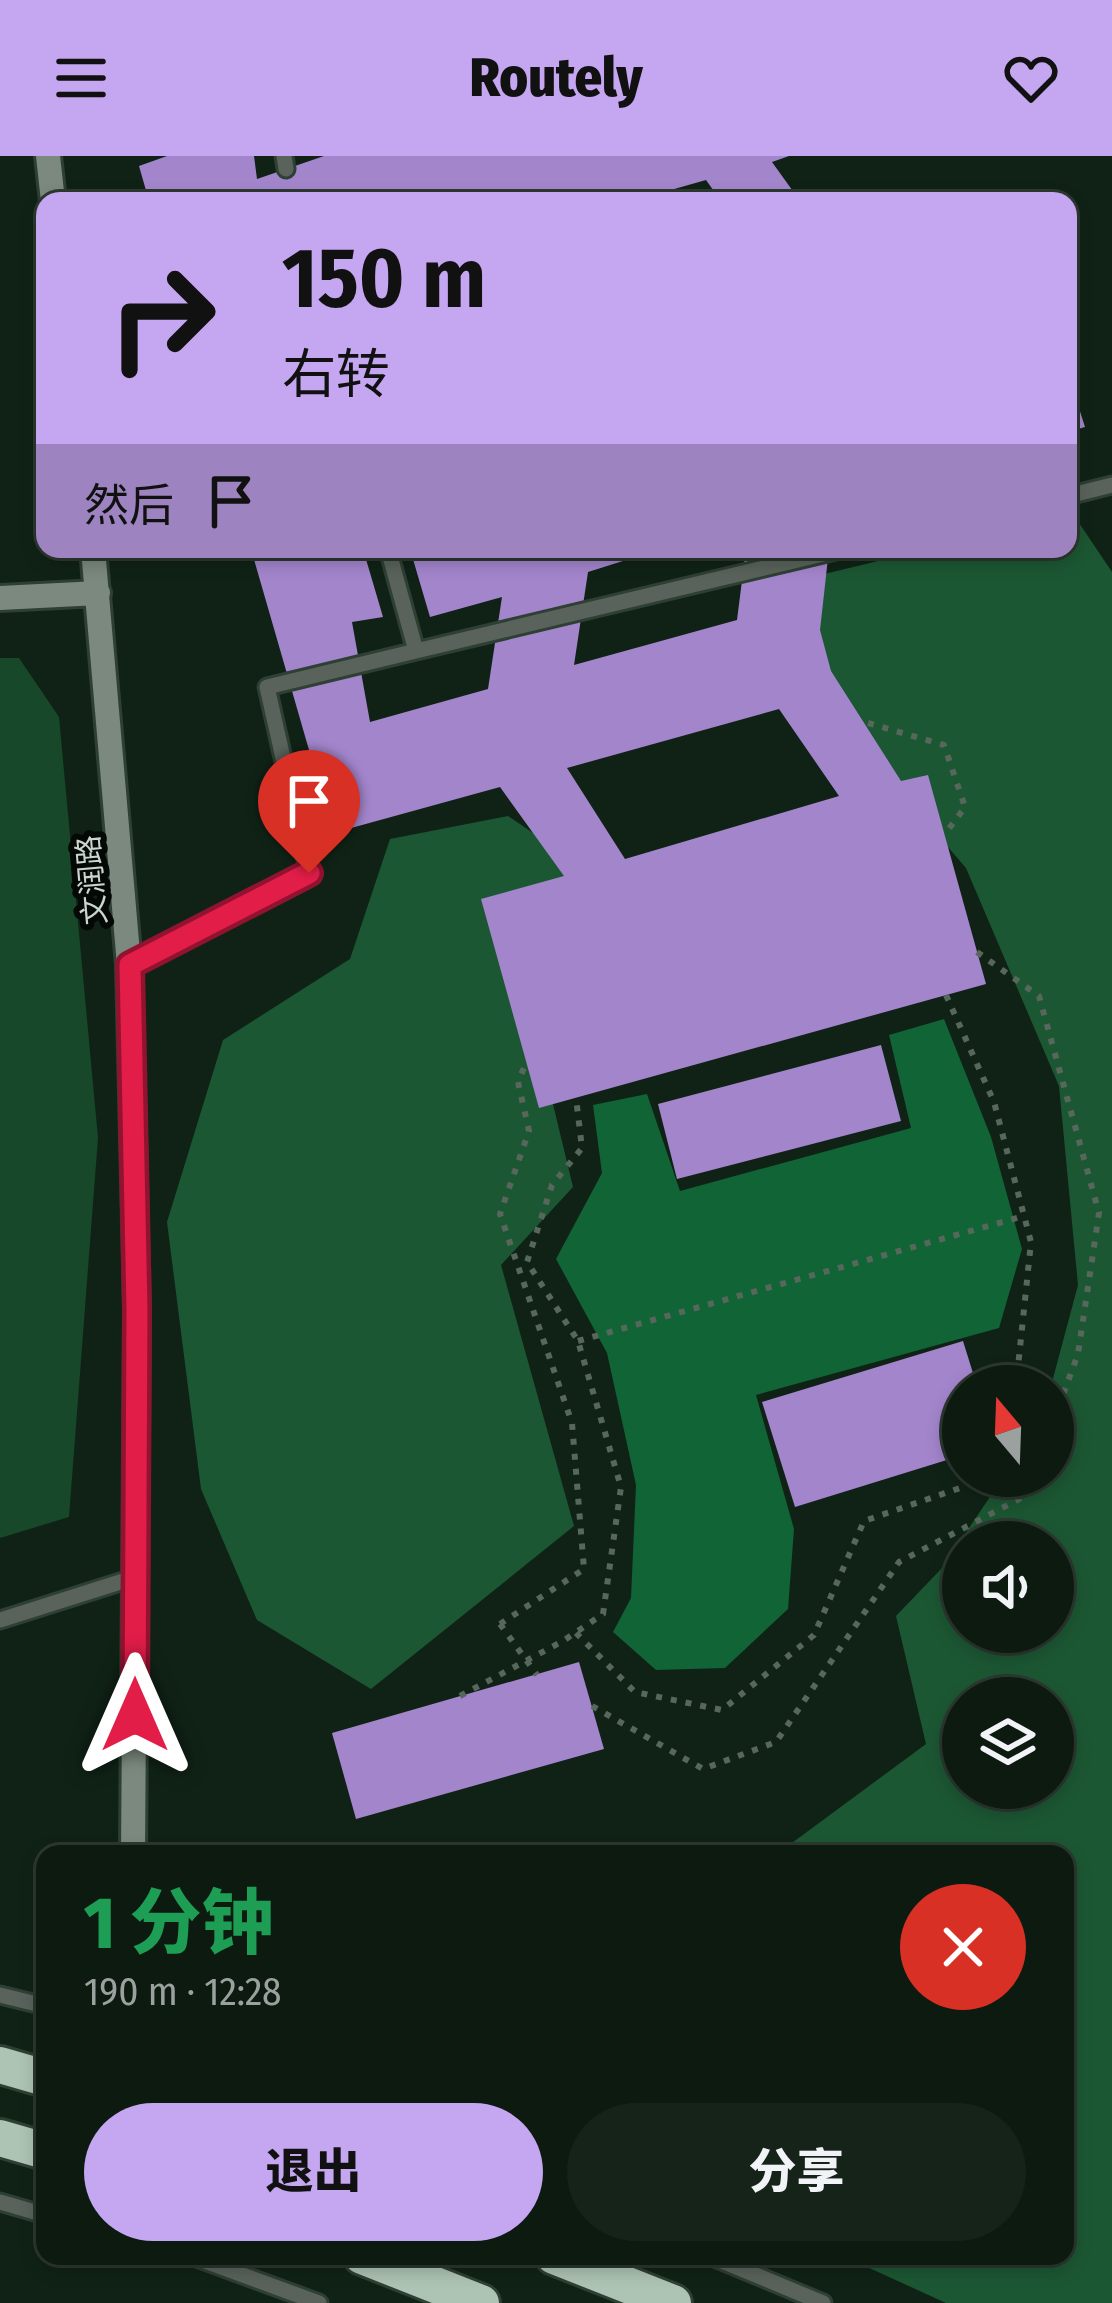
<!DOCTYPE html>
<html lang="zh">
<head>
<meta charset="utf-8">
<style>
  :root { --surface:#0c1a10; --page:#152319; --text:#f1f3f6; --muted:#9aa19f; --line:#2c3830; --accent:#c5a6f0 }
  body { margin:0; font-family:"Fira Sans Condensed","Noto Sans SC",sans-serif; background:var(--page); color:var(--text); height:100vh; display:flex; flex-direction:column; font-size:45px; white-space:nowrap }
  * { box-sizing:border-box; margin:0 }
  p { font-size:39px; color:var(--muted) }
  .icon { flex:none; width:66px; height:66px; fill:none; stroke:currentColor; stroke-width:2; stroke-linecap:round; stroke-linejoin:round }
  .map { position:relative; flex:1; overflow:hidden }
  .drawer { position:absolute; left:36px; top:1689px; width:1038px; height:420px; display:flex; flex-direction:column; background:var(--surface); border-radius:24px; box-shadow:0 6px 18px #0003,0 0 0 3px var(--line) }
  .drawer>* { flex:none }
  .top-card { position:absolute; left:36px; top:36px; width:1041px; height:366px; border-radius:24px; box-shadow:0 6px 18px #0003,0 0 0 3px var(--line); background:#c5a6f0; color:#111; overflow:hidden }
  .needle { width:78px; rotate:341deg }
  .fabs { position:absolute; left:942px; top:1209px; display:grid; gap:24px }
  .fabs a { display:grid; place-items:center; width:132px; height:132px; border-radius:50%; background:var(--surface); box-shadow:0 6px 18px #0003,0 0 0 3px var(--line); font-size:60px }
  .pin { position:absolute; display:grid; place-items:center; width:102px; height:102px; color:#fff; margin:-123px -51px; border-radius:50% 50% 50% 0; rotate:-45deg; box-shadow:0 0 12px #0007 }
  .pin .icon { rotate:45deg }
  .me { position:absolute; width:132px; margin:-66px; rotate:0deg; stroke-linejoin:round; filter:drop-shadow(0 0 9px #0008) }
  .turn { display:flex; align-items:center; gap:42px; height:252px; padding:0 48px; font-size:54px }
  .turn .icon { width:156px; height:156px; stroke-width:2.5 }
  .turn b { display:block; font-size:84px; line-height:102px }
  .then { display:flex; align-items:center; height:114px; padding:0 48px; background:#0003; gap:24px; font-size:45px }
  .round { display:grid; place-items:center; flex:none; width:126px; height:126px; border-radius:63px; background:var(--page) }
  .headline { display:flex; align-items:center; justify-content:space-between; height:204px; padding:0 48px }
  h1 { font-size:72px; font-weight:800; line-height:90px; color:#1e9e55 }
  .primary-button { display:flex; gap:24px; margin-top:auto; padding:24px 48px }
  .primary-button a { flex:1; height:138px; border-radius:72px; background:var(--accent); color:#111; font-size:48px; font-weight:800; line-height:138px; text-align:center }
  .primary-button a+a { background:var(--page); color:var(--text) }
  header { display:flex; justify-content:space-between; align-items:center; height:156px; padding:0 48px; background:var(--accent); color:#111; font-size:54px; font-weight:800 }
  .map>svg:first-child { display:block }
  .green { fill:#164829 }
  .forest { fill:#1c5733; fill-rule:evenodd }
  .water { fill:#106436 }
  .building { fill:#a385cc; fill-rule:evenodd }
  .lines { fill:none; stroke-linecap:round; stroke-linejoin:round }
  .lane-casing { stroke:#2e3f33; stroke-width:21 }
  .secondary-casing { stroke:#2e3f33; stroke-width:30 }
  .highway-casing { stroke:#2e3f33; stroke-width:42 }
  .path { stroke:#57675c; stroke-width:6; stroke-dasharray:6 9; stroke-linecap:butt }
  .lane { stroke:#59625b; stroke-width:15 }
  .secondary { stroke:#7b897e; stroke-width:24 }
  .highway { stroke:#adc3b3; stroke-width:36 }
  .path-bridge { stroke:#57675c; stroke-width:6; stroke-dasharray:6 9; stroke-linecap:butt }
  .route-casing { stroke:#92132f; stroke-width:30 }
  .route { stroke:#e11d48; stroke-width:21 }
  .labels { text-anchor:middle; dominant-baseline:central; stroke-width:12; stroke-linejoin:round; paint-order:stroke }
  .street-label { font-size:30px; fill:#cbd7ce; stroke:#040905 }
</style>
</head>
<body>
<header><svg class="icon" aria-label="menu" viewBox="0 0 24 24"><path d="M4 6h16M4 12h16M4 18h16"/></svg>Routely<svg class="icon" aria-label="heart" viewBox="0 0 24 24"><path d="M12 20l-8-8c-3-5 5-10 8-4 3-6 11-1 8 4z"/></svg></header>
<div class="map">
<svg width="1112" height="2147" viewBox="0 0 1112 2147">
  <rect width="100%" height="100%" fill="#102216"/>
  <path class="green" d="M0,502H19L59,561L98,982L69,1361L0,1382Z"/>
  <path class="forest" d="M1073,358L1112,416V2147H946L843,2100H1065V1698H777L926,1588L896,1460L942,1412L1004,1320H1053L1051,1230L1078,1129L1059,930L966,712L868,598L766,432L928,393H1068V359ZM963,1386H1053V1476H963ZM963,1542H1053V1632H963Z
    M508,660L578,707L531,857L573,1031L501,1109L574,1370L371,1533L257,1464L201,1333L167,1066L223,884L350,803L390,683Z"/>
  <path class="water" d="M944,863L991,981L1022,1093L999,1172L756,1239L794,1373L788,1453L725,1512L656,1514L613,1476L631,1442L636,1329L607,1197L556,1103L602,1017L593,949L647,938L680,1035L911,972L889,879Z"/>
  <path class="building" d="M167,0H254L257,23L324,0H789L772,6L800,45H721L706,24L632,45H149L139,10Z
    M1068,218L1085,271L1068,276Z
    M251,393H363L383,461L352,466L370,566L488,533L502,441L430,461L410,393H661L588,416L574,509L737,464L746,393H829L820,474L831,515L901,625L928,619L986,828L539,952L481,743L564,720L500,631L333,677ZM779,553L839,640L625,703L567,612Z
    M881,889L901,965L677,1023L658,948Z
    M963,1185L977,1230H963V1299L795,1351L762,1246Z
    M579,1506L604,1593L356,1663L332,1577Z"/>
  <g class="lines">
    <defs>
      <path id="lane" d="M284,0L286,13
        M1068,340L1112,329
        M416,495L844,393
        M129,809L309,717L267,531L416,495L388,393
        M0,1464L136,1421
        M0,1839L45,1850
        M0,2046L45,2059
        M191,2100L319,2147
        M710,2100L823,2147"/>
      <path id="secondary" d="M48,0L53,45
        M93,393L129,809L137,1153L133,1698
        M0,442L98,437"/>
      <path id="highway" d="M0,1909L45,1922
        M0,1982L45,1995
        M362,2100L481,2147
        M554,2100L673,2147"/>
    </defs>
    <use href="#lane" class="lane-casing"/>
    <use href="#secondary" class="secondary-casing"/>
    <use href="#highway" class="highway-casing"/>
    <path class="path" d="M868,567L944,589L965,651L945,678
      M977,796L1039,840L1099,1057L1078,1198L1053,1266
      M946,839L994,946L1031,1086L1016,1230
      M578,1185L1024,1060
      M500,1468L584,1413L572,1267L500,1058L529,975L518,926L526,907
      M576,1477L635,1536L722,1554L814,1479L864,1365L960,1332L977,1320
      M460,1540L563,1485L603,1458L621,1331L578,1185L527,1106L552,1029L582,992L576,942
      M592,1550L703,1613L776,1586L899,1406L1025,1340L1033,1320"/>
    <use href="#lane" class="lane"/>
    <use href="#secondary" class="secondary"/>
    <use href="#highway" class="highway"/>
    <path class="path-bridge" d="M500,1468L537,1519"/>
  </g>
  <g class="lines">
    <defs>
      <path id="route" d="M135,1559L137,1154L130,809L309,717"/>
    </defs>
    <use href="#route" class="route-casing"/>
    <use href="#route" class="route"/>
  </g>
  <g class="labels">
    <g class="street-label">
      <text transform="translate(92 724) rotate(-95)">文润路</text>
    </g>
  </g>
</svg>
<div class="fabs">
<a><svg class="needle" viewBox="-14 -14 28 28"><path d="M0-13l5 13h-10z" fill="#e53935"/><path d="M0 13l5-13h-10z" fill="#9aa19f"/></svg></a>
<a><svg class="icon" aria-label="sound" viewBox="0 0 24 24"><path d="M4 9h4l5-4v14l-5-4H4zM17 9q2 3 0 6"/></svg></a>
<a><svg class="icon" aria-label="layers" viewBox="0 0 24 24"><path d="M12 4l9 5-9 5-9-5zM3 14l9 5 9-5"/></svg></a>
</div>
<div class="pin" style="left:309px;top:717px;background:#d93025"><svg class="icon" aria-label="arrive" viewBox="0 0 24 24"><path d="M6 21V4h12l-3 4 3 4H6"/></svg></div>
<svg class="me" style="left:135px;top:1559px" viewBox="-20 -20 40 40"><path d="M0-17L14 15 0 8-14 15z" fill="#e11d48" stroke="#fff" stroke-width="4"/></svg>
<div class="top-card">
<div class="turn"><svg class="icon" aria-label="right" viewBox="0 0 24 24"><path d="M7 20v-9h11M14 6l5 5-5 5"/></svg><div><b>150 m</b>右转</div></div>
<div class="then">然后<svg class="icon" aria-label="arrive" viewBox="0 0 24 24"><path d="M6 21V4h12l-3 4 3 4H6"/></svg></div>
</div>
<section class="drawer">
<div class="headline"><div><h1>1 分钟</h1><p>190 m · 12:28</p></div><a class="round" style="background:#d93025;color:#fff"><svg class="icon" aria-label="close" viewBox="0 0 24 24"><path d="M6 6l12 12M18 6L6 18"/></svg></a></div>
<div class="primary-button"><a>退出</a><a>分享</a></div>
</section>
</div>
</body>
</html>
